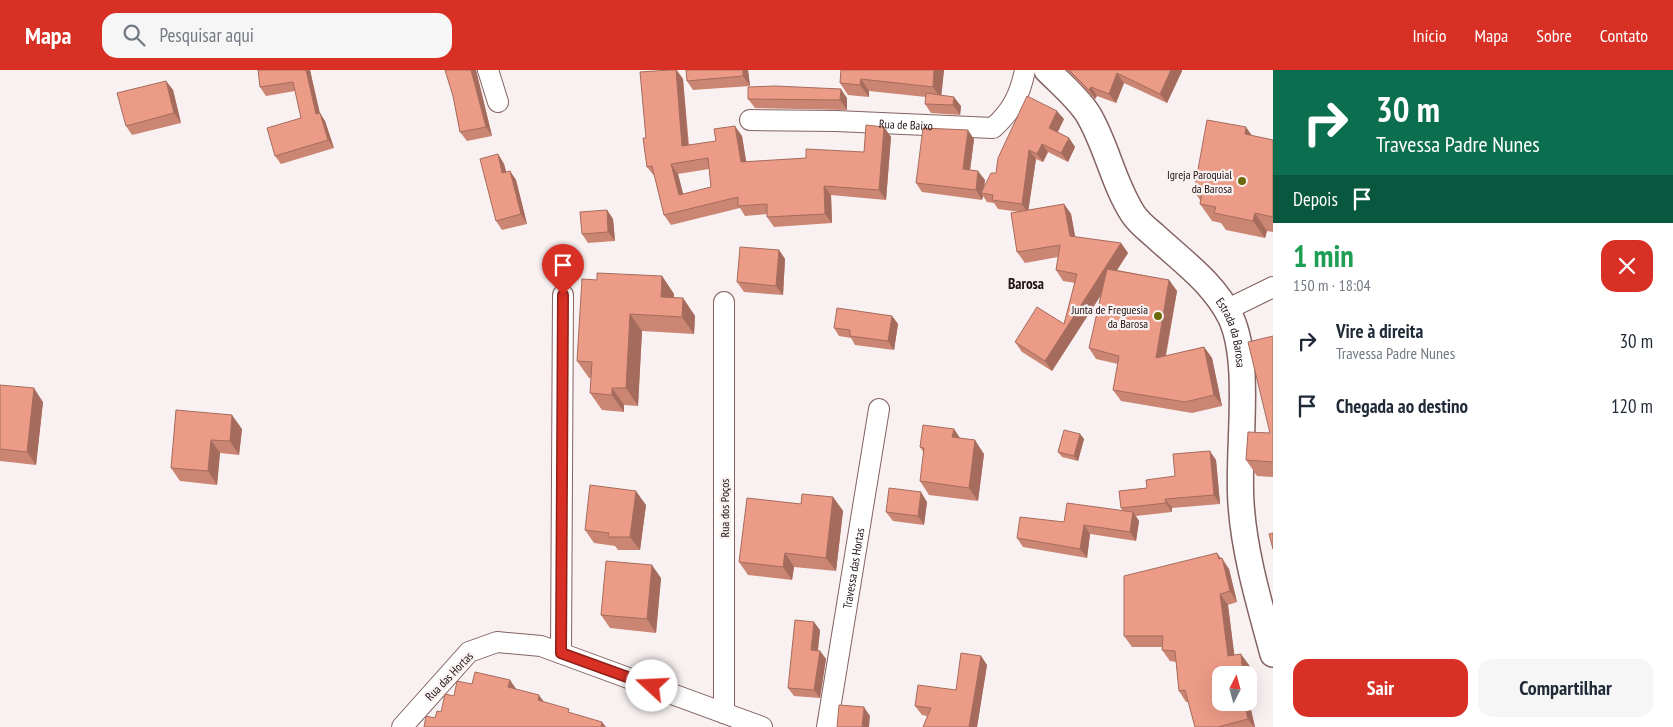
<!DOCTYPE html>
<html lang="pt">
<head>
<meta charset="utf-8">
<style>
  :root { --surface:#fff; --page:#f6f6f7; --text:#1f2937; --muted:#747a83; --accent:#d93025 }
  body { margin:0; font-family:"PT Sans Narrow",sans-serif; background:var(--page); color:var(--text); height:100vh; display:flex; flex-direction:column; font-size:19px; white-space:nowrap }
  * { box-sizing:border-box; margin:0 }
  p { font-size:16px; color:var(--muted) }
  .icon { flex:none; width:28px; height:28px; fill:none; stroke:currentColor; stroke-width:2; stroke-linecap:round; stroke-linejoin:round }
  .map { position:relative; flex:1; overflow:hidden }
  .details { display:flex; flex-direction:column; background:var(--surface); width:400px }
  .details>* { flex:none }
  .guide { background:#0b6e4f; color:#fff; overflow:hidden }
  .needle { width:32px; rotate:6deg }
  .tools { position:absolute; left:1212px; top:596px; display:grid; gap:10px }
  .tools a { display:grid; place-items:center; width:45px; height:45px; border-radius:10px; background:var(--surface); box-shadow:0 5px 20px #0002; font-size:25px }
  .pin { position:absolute; display:grid; place-items:center; width:42px; height:42px; color:#fff; margin:-51px -21px; border-radius:50% 50% 50% 0; rotate:-45deg; box-shadow:0 0 5px #0007 }
  .pin .icon { rotate:45deg }
  .me { position:absolute; width:55px; margin:-28px; rotate:290deg; stroke-linejoin:round; filter:drop-shadow(0 0 4px #0008) }
  .turn { display:flex; align-items:center; gap:18px; height:105px; padding:0 20px; font-size:22px }
  .turn .icon { width:65px; height:65px; stroke-width:2.5 }
  .turn b { display:block; font-size:35px; line-height:42px }
  .then { display:flex; align-items:center; height:48px; padding:0 20px; background:#0003; gap:10px; font-size:19px }
  .round { display:grid; place-items:center; flex:none; width:52px; height:52px; border-radius:15px; background:var(--page) }
  .headline { display:flex; align-items:center; justify-content:space-between; height:85px; padding:0 20px }
  h1 { font-size:30px; font-weight:700; line-height:38px; color:#1e9e55 }
  .primary-button { display:flex; gap:10px; margin-top:auto; padding:10px 20px }
  .primary-button a { flex:1; height:58px; border-radius:15px; background:var(--accent); color:#fff; font-size:20px; font-weight:700; line-height:58px; text-align:center }
  .primary-button a+a { background:var(--page); color:var(--text) }
  ul { padding:0; list-style:none }
  li { display:flex; align-items:center; gap:15px; height:65px; padding:0 20px }
  li div { flex:1 }
  li b { display:block; font-size:19px }
  li em { font-style:normal }
  header { display:flex; align-items:center; gap:30px; box-sizing:border-box; height:70px; padding:0 25px; background:var(--accent); color:#fff }
  header strong { font-size:24px }
  nav { display:flex; gap:28px; margin-inline-start:auto; font-size:18px }
  .search { width:350px; height:45px; background:var(--page); display:flex; align-items:center; gap:12px; box-sizing:border-box; padding:0 18px; border-radius:15px; color:var(--muted); font-size:19px }
  main { display:flex; flex:1; min-height:0 }
  .map>svg:first-child { display:block }
  .lines { fill:none; stroke-linecap:round; stroke-linejoin:round }
  .minor-casing { stroke:#846262; stroke-width:22 }
  .tertiary-casing { stroke:#846262; stroke-width:28 }
  .minor { stroke:#fff; stroke-width:20 }
  .tertiary { stroke:#fff; stroke-width:25 }
  .wall { fill:#cb8573; fill-rule:evenodd }
  .shaded-wall { fill:#a56c5e }
  .building { fill:#ec9b86; stroke:#a56c5e; fill-rule:evenodd }
  .route-casing { stroke:#8d1f18; stroke-width:12 }
  .route { stroke:#d93025; stroke-width:9 }
  .poi-dot { fill:#6c6a07; stroke:#f9f1f1; stroke-width:2 }
  .labels { text-anchor:middle; dominant-baseline:central; stroke-width:4.5; stroke-linejoin:round; paint-order:stroke }
  .street-label { font-size:12px; fill:#201313; stroke:#f9f1f1 }
  .poi-label { font-size:12px; fill:#201313; stroke:#f9f1f1; text-anchor:end }
  .quarter-label { font-size:15px; font-weight:bold; fill:#201313; stroke:#f9f1f1 }
</style>
</head>
<body>
<header>
<strong>Mapa</strong>
<div class="search"><svg class="icon" aria-label="search" viewBox="0 0 24 24"><circle cx="10" cy="10" r="6"/><path d="M15 15l6 6"/></svg>Pesquisar aqui</div>
<nav><a>Início</a><a>Mapa</a><a>Sobre</a><a>Contato</a></nav>
</header>
<main>
<div class="map">
<svg width="1273" height="657" viewBox="0 0 1273 657">
  <rect width="100%" height="100%" fill="#f9f1f1"/>
  <g class="lines">
    <defs>
      <g id="minor">
        <path d="M488,0L498,32"/>
        <path id="s1" d="M750,50L836,51L993,58C1012,41 1020,25 1025,0"/>
        <path d="M724,232V643"/>
        <path d="M1226,240L1273,217"/>
        <path d="M561,583L563,225"/>
        <path d="M402,657L469,582L497,572L541,576L762,657"/>
        <path id="s2" d="M827,657L879,339"/>
      </g>
      <g id="tertiary">
        <path id="s3" d="M1047,0C1061,14 1077,27 1088,44C1107,76 1113,113 1133,144C1138,152 1147,159 1154,165C1182,191 1214,213 1231,248C1252,294 1237,381 1241,433C1244,483 1260,536 1273,584"/>
      </g>
    </defs>
    <use href="#minor" class="minor-casing"/>
    <use href="#tertiary" class="tertiary-casing"/>
    <use href="#minor" class="minor"/>
    <use href="#tertiary" class="tertiary"/>
  </g>
  <path class="wall" d="M310,0L319,43L325,51L334,78L281,94L275,86L301,48L295,21L266,26L260,17Z
    M445,0H476L492,66L467,71L460,62L453,26Z
    M677,0L683,9L689,75L716,71L742,66L746,92L806,88L864,82L884,57L891,67L886,130L831,125L832,153L774,157L767,147V144L745,146L740,138L671,155L664,145L655,107L647,97L646,68ZM709,99L711,117L683,124L678,104Z
    M748,0L750,16L693,20L687,11Z
    M841,0H944L941,25L961,36L960,45L931,43L925,34L926,27L869,21V27L848,25L840,13Z
    M1067,0H1182V1L1167,33L1124,13L1116,33L1097,26L1095,29Z
    M166,11L173,20L181,53L132,65L126,56Z
    M847,28V40L755,38L748,29Z
    M1064,49L1058,62L1069,68L1075,77L1068,92L1048,82L1043,92L1036,89L1028,140L1064,134L1071,144L1075,167L1121,173L1128,183L1117,200L1169,210L1177,221L1166,286L1204,277L1212,288L1222,336L1192,343L1121,331L1113,320L1118,294L1096,289L1089,278L1101,225L1052,301L1022,282L1015,272L1064,254L1075,213L1063,211L1056,200L1058,187L1025,193L1017,182L1020,142L998,139L994,133L987,132L983,126L982,130L922,122L916,113L974,69L970,100L985,110L984,117L996,103Z
    M1252,66L1273,70V162L1267,161L1265,168L1226,160L1221,153L1212,151L1200,134V130L1194,121Z
    M498,84L504,94L506,102L510,101L516,110L527,154L502,160L496,151Z
    M607,140L613,149L615,171L588,173L582,164Z
    M779,180L785,189L783,225L744,222L737,212Z
    M662,206L674,224V228H683L695,246L694,264L642,261L638,336L624,335V342L602,340L590,323L591,308H589L577,291L597,210Z
    M892,246L898,254L894,280L855,275L851,268L839,266L834,258Z
    M1273,266V407L1257,406L1246,390L1270,363Z
    M0,315L43,332L36,395L0,391Z
    M176,340L242,359L239,385L220,383L217,415L180,411L171,398Z
    M954,359L960,368L984,384L978,431L929,425L920,411L924,383L920,377Z
    M1080,364L1084,369L1078,391L1062,387L1058,382Z
    M1216,390L1220,434L1172,438V442L1136,446L1139,451L1136,471L1090,464L1087,488L1023,477L1017,468L1064,452L1123,441L1121,438L1147,418Z
    M833,427L843,441L836,501L794,497L792,510L748,505L739,492L801,434Z
    M927,432L924,455L893,451L886,442Z
    M646,435L640,480H618L615,476L594,473L585,460Z
    M1222,488L1229,499L1237,532L1228,535L1234,585L1249,595L1252,620H1249V605H1221L1249,632L1255,657H1195L1188,632H1186L1179,621L1176,592L1170,591L1162,580V577H1132L1124,566Z
    M661,508L656,563L610,558L601,545Z
    M820,560L818,580L820,581L826,589L820,628L794,626L788,618Z
    M981,586L987,595L977,657H923L927,646L922,645L915,636L956,620Z"/>
  <path class="shaded-wall" d="M306,0H310L322,52L316,44Z
    M471,0H476L492,66L486,57Z
    M676,0L683,9L689,86L682,76Z
    M743,0H748L750,16L743,6Z
    M934,0H944L941,29L933,17Z
    M1171,0H1182V1L1167,33L1160,24Z
    M1117,3L1124,13L1116,33L1109,24Z
    M861,9L869,21V27L860,15Z
    M166,11L173,20L181,53L174,43Z
    M1091,17L1097,26L1095,29L1089,20Z
    M841,19L847,28V40L840,30Z
    M954,27L961,36L960,45L953,35Z
    M1057,41L1064,49L1055,67L1049,58Z
    M320,43L325,51L334,78L328,70Z
    M735,56L742,66L748,102L741,92Z
    M884,57L891,67L886,130L879,120Z
    M1246,57L1258,74L1245,64Z
    M968,60L974,69L969,108L963,99Z
    M1069,68L1075,77L1068,92L1061,83Z
    M1042,74L1048,82L1043,92L1037,84Z
    M1029,80L1036,89L1028,143L1022,134Z
    M498,84L504,94L509,112L502,103Z
    M671,94L678,104L686,135L679,125Z
    M510,101L516,110L527,154L521,144Z
    M978,101L985,110L983,124L981,123L983,126L982,130L976,120Z
    M824,116L831,125L832,153L825,144Z
    M1064,134L1071,144L1077,176L1070,166Z
    M607,140L613,149L615,171L608,162Z
    M1255,143L1267,161L1265,168L1253,151Z
    M1121,173L1128,183L1052,301L1045,291Z
    M779,180L785,189L783,225L776,216Z
    M662,206L674,224L673,244L661,227Z
    M1169,210L1177,221L1163,299L1156,288Z
    M683,228L695,246L694,264L682,247Z
    M630,244L642,261L638,336L626,318Z
    M892,246L898,254L894,280L888,271Z
    M1204,277L1212,288L1222,336L1214,325Z
    M34,318L43,332L36,395L27,382Z
    M612,318L624,335V342L612,325Z
    M232,345L242,359L239,385L230,371Z
    M954,359L963,373L952,367Z
    M1080,364L1084,369L1078,391L1074,386Z
    M211,370L220,383L217,415L208,401Z
    M975,370L984,384L978,431L969,418Z
    M1210,381L1216,390L1220,434L1214,425Z
    M636,421L646,435L640,480L630,467Z
    M921,422L927,432L924,455L918,446Z
    M833,427L843,441L836,501L826,488Z
    M1165,429L1172,438V442L1166,433Z
    M1133,442L1139,451L1136,471L1130,462Z
    M1084,455L1090,464L1087,488L1080,479Z
    M785,483L794,497L792,510L783,497Z
    M1217,483L1229,499L1237,532L1230,521Z
    M652,495L661,508L656,563L647,549Z
    M1220,524L1228,535L1236,597L1228,586Z
    M814,552L820,560L817,588L811,580Z
    M820,581L826,589L820,628L814,620Z
    M1241,584L1249,595L1252,620L1249,616V605H1243Z
    M981,586L987,595L977,657H969Z
    M510,610L519,623L508,617Z
    M539,625L549,639L538,630Z
    M1249,631L1255,657H1254L1248,649L1244,632H1249Z
    M864,637L870,646L869,657H862Z
    M602,652L606,657H601Z"/>
  <path class="building" d="M258,0H306L316,44L320,43L328,70L275,86L267,58L301,48L293,12L260,17Z
    M445,0H471L486,57L460,62L453,26Z
    M670,0H676L682,76L716,71L714,59L735,56L741,92L806,88V79L864,82L866,55L884,57L879,120L824,116L825,144L767,147V134L738,136V127L664,145L652,96L647,97L643,68H646L640,2ZM708,88L711,117L679,125L671,94Z
    M686,0H743V6L687,11Z
    M841,0H934L933,17L861,9L860,15L840,13Z
    M1069,0H1171L1160,24L1117,3L1109,24L1091,17L1089,20Z
    M166,11L174,43L126,56L117,23Z
    M775,16L841,19L840,30L748,29V17Z
    M926,23L954,27L953,35L925,34Z
    M1027,26L1057,41L1049,58L1069,68L1061,83L1042,74L1037,84L1029,80L1022,134L992,130L993,125L981,123L991,103H996L998,88Z
    M1207,50L1246,57L1245,64L1273,70V147L1255,143L1253,151L1214,143L1216,137L1200,134L1202,122L1194,121Z
    M923,58L968,60L963,99L978,101L976,120L916,113Z
    M498,84L502,103L510,101L521,144L496,151L480,89Z
    M1064,134L1070,166L1121,173L1045,291L1015,272L1037,237L1064,254L1077,204L1056,200L1060,175L1017,182L1011,143Z
    M607,140L608,162L582,164L580,142Z
    M740,177L779,180L776,216L737,212Z
    M1107,199L1169,210L1156,288L1204,277L1214,325L1185,332L1113,320L1119,286L1089,278Z
    M597,203L662,206L661,227L683,228L682,247L630,244L626,318H612V325L590,323L592,292L577,291L582,209L597,210Z
    M837,238L892,246L888,271L850,266V260L834,258Z
    M1273,266V392L1246,390L1248,362L1270,363L1248,272Z
    M0,315L34,318L27,382L0,379Z
    M176,340L232,345L230,371L211,370L208,401L171,398Z
    M923,355L954,359L952,367L975,370L969,418L920,411L924,378L920,377Z
    M1064,360L1080,364L1074,386L1058,382Z
    M1210,381L1214,425L1165,429L1166,433L1121,438L1119,421L1147,418L1146,410L1175,406L1173,384Z
    M590,415L636,421L630,467H608L609,463L585,460Z
    M889,418L921,422L918,446L886,442Z
    M802,424L833,427L826,488L785,483L783,497L739,492L747,428L801,434Z
    M1067,433L1133,442L1130,462L1084,455L1080,479L1017,468L1020,447L1064,452Z
    M1273,463V479L1269,464Z
    M1217,483L1219,489L1222,488L1230,521L1220,524L1228,586L1241,584L1243,605H1221V632H1244L1248,649L1218,657H1195L1185,620L1179,621L1175,581L1162,580L1163,566H1124V506Z
    M606,491L652,495L647,549L601,545Z
    M795,550L814,552L811,580L820,581L814,620L788,618Z
    M961,583L981,586L969,657H923L931,638L915,636L918,615L956,620Z
    M475,602L510,610L508,617L539,625L538,630L569,639L568,642L602,652L601,657H424L426,646L435,648L437,641L441,642L445,624L454,626L457,611L472,614Z
    M839,635L864,637L862,657H837Z"/>
  <g class="lines">
    <defs>
      <path id="route" d="M563,225L561,583L652,616"/>
    </defs>
    <use href="#route" class="route-casing"/>
    <use href="#route" class="route"/>
  </g>
  <g class="poi-dot">
    <circle cx="1242" cy="111" r="5"/>
    <circle cx="1158" cy="246" r="5"/>
  </g>
  <g class="labels">
    <g class="street-label">
      <text stroke="none"><textPath href="#s1" startOffset="156">Rua de Baixo</textPath></text>
      <text stroke="none"><textPath href="#s3" startOffset="328">Estrada da Barosa</textPath></text>
      <text transform="translate(724 438) rotate(-90)">Rua dos Poços</text>
      <text stroke="none"><textPath href="#s2" startOffset="161">Travessa das Hortas</textPath></text>
      <text transform="translate(449 606) rotate(-46)">Rua das Hortas</text>
    </g>
    <g class="poi-label">
      <text x="1232" y="104">Igreja Paroquial<tspan x="1232" dy="14">da Barosa</tspan></text>
      <text x="1148" y="239">Junta de Freguesia<tspan x="1148" dy="14">da Barosa</tspan></text>
    </g>
    <g class="quarter-label">
      <text x="1026" y="213">Barosa</text>
    </g>
  </g>
</svg>
<div class="tools">
<a><svg class="needle" viewBox="-14 -14 28 28"><path d="M0-13l5 13h-10z" fill="#e53935"/><path d="M0 13l5-13h-10z" fill="#747a83"/></svg></a>
</div>
<div class="pin" style="left:563px;top:225px;background:#d93025"><svg class="icon" aria-label="arrive" viewBox="0 0 24 24"><path d="M6 21V4h12l-3 4 3 4H6"/></svg></div>
<svg class="me" style="left:652px;top:616px" viewBox="-20 -20 40 40"><circle r="19" fill="#fff"/><path d="M0-13L10 11 0 6-10 11z" fill="#d93025"/></svg>
</div>
<section class="details">
<div class="guide">
<div class="turn"><svg class="icon" aria-label="right" viewBox="0 0 24 24"><path d="M7 20v-9h11M14 6l5 5-5 5"/></svg><div><b>30 m</b>Travessa Padre Nunes</div></div>
<div class="then">Depois<svg class="icon" aria-label="arrive" viewBox="0 0 24 24"><path d="M6 21V4h12l-3 4 3 4H6"/></svg></div>
</div>
<div class="headline"><div><h1>1 min</h1><p>150 m · 18:04</p></div><a class="round" style="background:#d93025;color:#fff"><svg class="icon" aria-label="close" viewBox="0 0 24 24"><path d="M6 6l12 12M18 6L6 18"/></svg></a></div>
<ul>
<li><svg class="icon" aria-label="right" viewBox="0 0 24 24"><path d="M7 20v-9h11M14 6l5 5-5 5"/></svg><div><b>Vire à direita</b><p>Travessa Padre Nunes</p></div><em>30 m</em></li>
<li><svg class="icon" aria-label="arrive" viewBox="0 0 24 24"><path d="M6 21V4h12l-3 4 3 4H6"/></svg><div><b>Chegada ao destino</b></div><em>120 m</em></li>
</ul>
<div class="primary-button"><a>Sair</a><a>Compartilhar</a></div>
</section>
</main>
</body>
</html>
